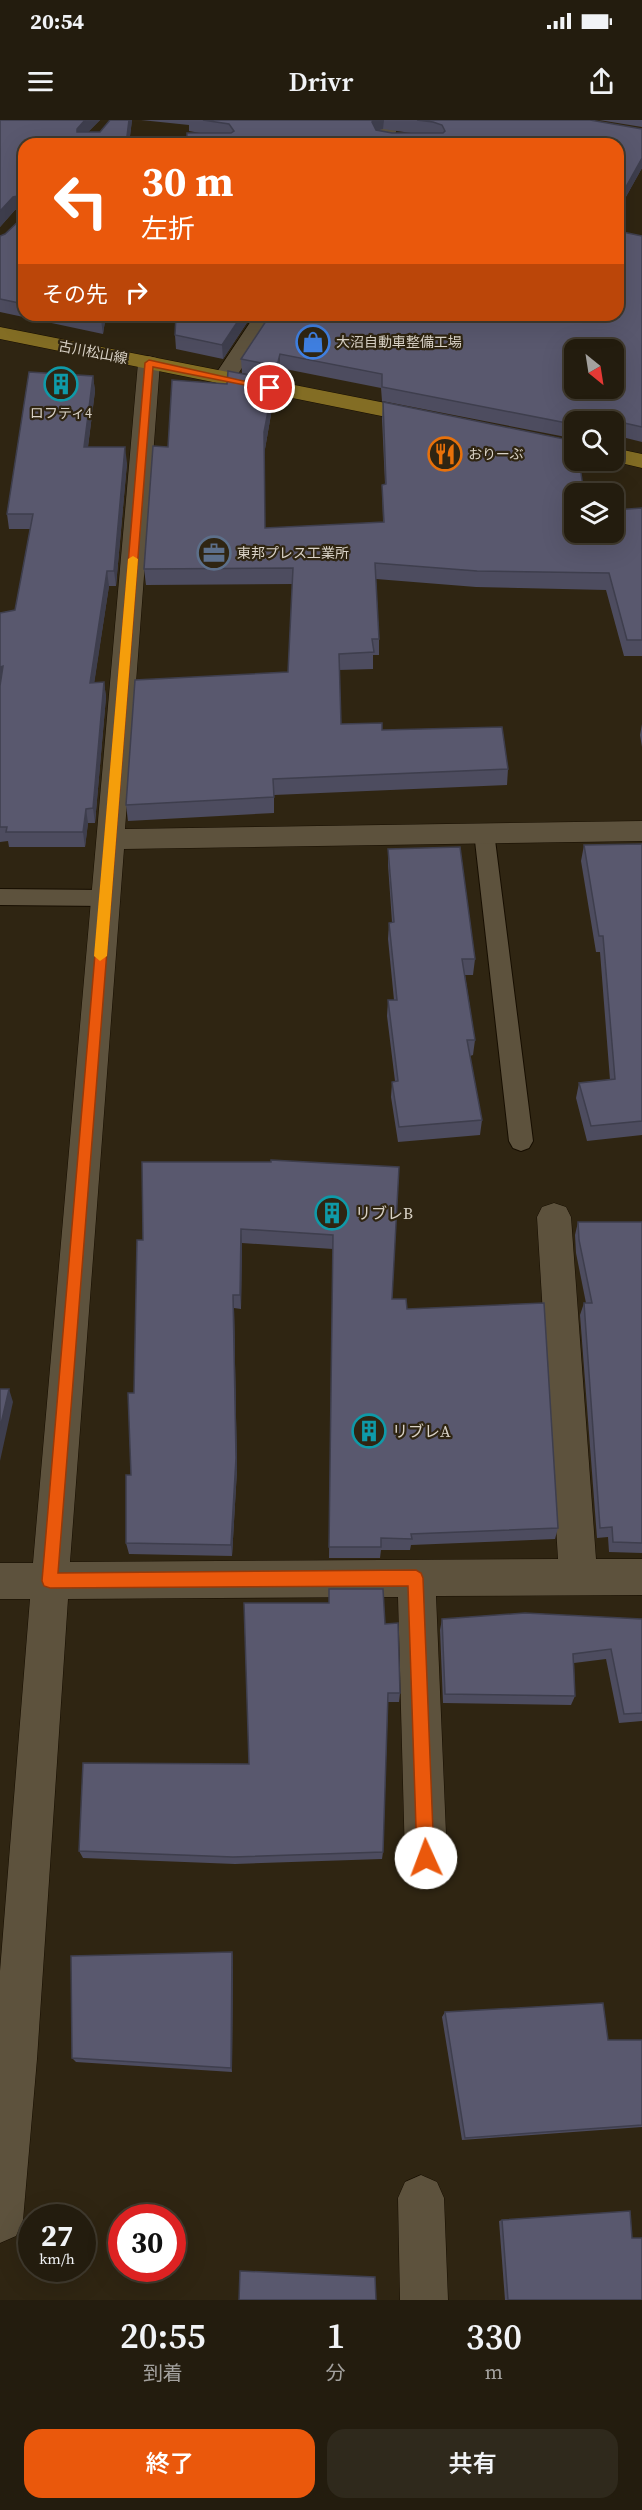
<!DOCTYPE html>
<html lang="ja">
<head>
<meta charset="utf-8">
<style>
  :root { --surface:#231c0e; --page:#2f291c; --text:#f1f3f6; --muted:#a3a19e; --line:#403a2e; --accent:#ea580c }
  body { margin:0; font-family:"Source Serif 4","Noto Sans JP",serif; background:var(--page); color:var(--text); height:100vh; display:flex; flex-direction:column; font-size:22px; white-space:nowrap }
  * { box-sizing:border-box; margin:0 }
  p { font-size:20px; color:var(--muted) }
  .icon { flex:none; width:33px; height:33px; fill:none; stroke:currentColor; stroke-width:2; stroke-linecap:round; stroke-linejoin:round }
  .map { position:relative; height:2180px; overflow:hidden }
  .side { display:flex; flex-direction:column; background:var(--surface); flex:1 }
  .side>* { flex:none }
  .guide { position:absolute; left:18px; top:18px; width:606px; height:183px; border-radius:18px; box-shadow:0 6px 24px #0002,0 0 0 2px var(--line); background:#ea580c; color:#fff; overflow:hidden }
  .needle { width:39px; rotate:150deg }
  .tools { position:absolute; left:564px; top:219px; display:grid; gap:12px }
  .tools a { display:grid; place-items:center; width:60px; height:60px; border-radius:12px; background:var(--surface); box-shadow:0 6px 24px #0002,0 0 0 2px var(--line); font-size:30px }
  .speed { position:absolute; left:18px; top:2084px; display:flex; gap:12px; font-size:30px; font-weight:700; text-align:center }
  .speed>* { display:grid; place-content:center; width:78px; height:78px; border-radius:50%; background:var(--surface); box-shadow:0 6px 24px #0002,0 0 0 2px var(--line); line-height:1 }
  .speed small { font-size:15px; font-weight:400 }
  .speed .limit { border:9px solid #d22; background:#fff; color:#111 }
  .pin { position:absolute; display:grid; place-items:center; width:51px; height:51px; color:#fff; margin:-26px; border:3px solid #fff; border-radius:50%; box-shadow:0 2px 6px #0007 }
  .me { position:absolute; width:66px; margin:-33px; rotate:358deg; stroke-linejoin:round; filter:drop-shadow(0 0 4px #0008) }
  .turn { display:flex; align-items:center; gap:21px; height:126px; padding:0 24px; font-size:27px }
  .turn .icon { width:78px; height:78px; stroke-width:2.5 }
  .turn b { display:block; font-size:42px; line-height:51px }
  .then { display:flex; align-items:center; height:57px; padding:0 24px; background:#0003; gap:12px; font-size:22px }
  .eta { display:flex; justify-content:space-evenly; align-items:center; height:102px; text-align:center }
  .eta b { font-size:36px; font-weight:600; line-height:42px }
  .action { display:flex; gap:12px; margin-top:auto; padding:12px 24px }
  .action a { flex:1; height:69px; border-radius:18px; background:var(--accent); color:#fff; font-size:24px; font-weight:600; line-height:69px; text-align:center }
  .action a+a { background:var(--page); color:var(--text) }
  .status { display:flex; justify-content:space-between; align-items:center; height:42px; padding:0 30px; background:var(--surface); direction:ltr }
  .status svg { height:16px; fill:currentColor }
  header { display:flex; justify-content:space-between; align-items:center; height:78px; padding:0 24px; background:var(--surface); font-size:27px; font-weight:600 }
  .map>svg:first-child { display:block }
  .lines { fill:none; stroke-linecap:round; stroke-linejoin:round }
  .service-casing { stroke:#170e00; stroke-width:2 }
  .minor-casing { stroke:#170e00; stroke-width:1 }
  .primary-casing { stroke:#170e00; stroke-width:1 }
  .service { fill:#5d523d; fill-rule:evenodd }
  .minor { fill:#5d523d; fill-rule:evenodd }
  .primary { fill:#836d24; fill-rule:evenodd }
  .wall { fill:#4d4c5f; fill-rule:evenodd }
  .shaded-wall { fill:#3e3e4d }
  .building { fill:#59586e; stroke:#3e3e4d; stroke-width:1.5; fill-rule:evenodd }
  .route { fill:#ea580c; stroke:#983908; stroke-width:1.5 }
  .slow { fill:#f59e0b }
  .labels { text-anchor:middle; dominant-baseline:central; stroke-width:4.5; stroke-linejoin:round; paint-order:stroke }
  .far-poi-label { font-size:14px; fill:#d9d2c6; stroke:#2f2512; text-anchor:start }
  .far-street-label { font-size:14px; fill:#d9d2c6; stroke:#2f2512 }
  .poi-label { font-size:16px; fill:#d9d2c6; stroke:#2f2512; text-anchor:start }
</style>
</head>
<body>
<div class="status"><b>20:54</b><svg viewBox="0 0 49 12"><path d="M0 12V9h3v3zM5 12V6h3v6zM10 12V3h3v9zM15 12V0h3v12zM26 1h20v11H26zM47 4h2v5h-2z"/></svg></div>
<header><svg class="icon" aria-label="menu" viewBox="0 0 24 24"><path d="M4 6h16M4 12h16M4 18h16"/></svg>Drivr<svg class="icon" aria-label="share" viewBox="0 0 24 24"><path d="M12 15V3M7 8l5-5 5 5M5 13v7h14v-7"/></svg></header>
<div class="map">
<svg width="642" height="2180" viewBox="0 0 642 2180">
  <rect width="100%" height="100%" fill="#2f2512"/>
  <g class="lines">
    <defs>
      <path id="service" d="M484,705L491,707L494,712L533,1021L529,1028L521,1031L513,1028L509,1021L474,712L477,707Z
        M0,769L105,770L112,773L116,778L112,783L105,786L0,785Z"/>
      <path id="minor" d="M385,0H403L389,24H369Z
        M255,195H277L232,263L224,265L216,263L213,258Z
        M149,236L157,238L160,243L125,709L642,701V721L124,729L70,1442L558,1439L537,1097L542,1087L554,1083L566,1087L571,1097L596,1439H642V1475L436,1476L447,1738L441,1753L426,1759L411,1753L405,1738L398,1477L68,1479L37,1939L23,2100L16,2116L0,2123V1851L30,1479H0V1443H33L138,243L141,238Z
        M421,2055L437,2062L444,2078L448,2180H400L398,2078L405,2062Z"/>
      <path id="primary" d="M0,207L426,291L434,293L437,298L434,303L426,305L0,219Z
        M614,328L642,334V348L608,340H614Z"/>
    </defs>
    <use href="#service" class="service-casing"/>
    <use href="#minor" class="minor-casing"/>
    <use href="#primary" class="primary-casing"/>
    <use href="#service" class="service"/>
    <use href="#minor" class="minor"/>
    <use href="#primary" class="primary"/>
  </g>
  <path class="wall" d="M0,0H100L88,12H100L110,0H132L129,24H24V195H106L103,214L0,192V116L5,114L24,96V89L15,90L0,107Z
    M141,0H590L642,9V48L618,91V24H187V13H200L189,11V5ZM383,9L411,13H392L378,10Z
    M599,0H642V7Z
    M642,116V322L614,315V302H574V306H572L571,318L382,281L381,268L280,248L278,260L242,253L241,239Z
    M176,195H252L223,239L176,229L175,215Z
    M93,256L95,271L88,327L127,343L116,466H109L94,563L104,562L106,577L95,703H88L85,727H9L8,721L0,722V493L15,490L30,409H9L7,394Z
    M227,264L274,277L265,329V408L383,403L382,365L385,364L382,299L383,282L574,412L642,388V536H624L606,470L476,467L376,459L379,519V535H373V549L339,550L341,604L382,610L508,649L507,665L274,675V693L128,701L126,685L288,552L293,464L146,465L144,449L168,327Z
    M642,604V627L640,615Z
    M642,724V1015L587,1021L576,978L579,963L610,960L600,832H596L581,741L584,725Z
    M388,729L475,839L473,855H465L475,920L473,935L470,936L482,1000L480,1015L398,1022L391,977L392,962L395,961L387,896L388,880H394L388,819L389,803L392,802L388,745Z
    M271,1042L392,1179L407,1189L558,1408L555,1419L411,1425L410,1430H381L380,1438H329L333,1129L242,1123L241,1189L234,1188L237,1350L232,1436L129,1434L126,1423L131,1355L134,1273L143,1120Z
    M578,1102H642V1433L609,1432L608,1417L597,1418L580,1195L584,1183H586L576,1133L575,1115Z
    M442,1499H642V1601L619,1603L606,1539L574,1543L575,1576L571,1585L443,1583L440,1510Z
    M385,1504L400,1573L399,1582H388L383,1732L382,1739L235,1744L83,1738L79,1731L249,1644Z
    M232,1832L233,1838L232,1952L76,1942L72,1938Z
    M445,1892L608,1920H642V2007L462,2020L442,1897Z
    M502,2100L632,2118L642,2180H505L499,2101Z"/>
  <path class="shaded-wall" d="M85,0H100L78,22L77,9Z
    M129,0H132L129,24H126Z
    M373,0H384L383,9L375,11L372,2Z
    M642,38V48L618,91V81Z
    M23,75L24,88L15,90L0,107V91L13,77Z
    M102,195H106L103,214L101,200Z
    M242,195H252L223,239L222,225Z
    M280,234V248L278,260L277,246Z
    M93,256L95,271L86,342L84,327Z
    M274,260V277L265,329L264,312Z
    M125,327L127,343L116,466L114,451Z
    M107,451L109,466L92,578L90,563Z
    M3,546L6,562L0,563V547Z
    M104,562L106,577L95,703L93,688Z
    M86,689L88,703L85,727L83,712Z
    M241,1109L242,1123L241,1189L240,1175Z
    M233,1175L234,1188L237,1350L232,1436L231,1425Z
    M9,1269L13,1282L0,1341V1308Z
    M232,1832L233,1838L232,1952L231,1948Z"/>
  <path class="building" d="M0,0H85L77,9V12H100L110,0H129L126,24H24V184L0,179V116L5,114L24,96L23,75L13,77L0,91Z
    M203,0H373L372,2L376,10L392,13H443L445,11L442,5L433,2L417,0H590L642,9V38L618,81V24H187V13H231L234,11L229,4Z
    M618,111L642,116V307L571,291L572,304L382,267V254L280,234L277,246L241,239L270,195H618ZM574,230H614V268H574Z
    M79,195H102L101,200Z
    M176,195H242L222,225L175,215Z
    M228,251L274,260L264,312L265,408L384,402L382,365L386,364L383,282L574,321V340H579L584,374H574V412H614V390L642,388V520H627L609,453L477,451L375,443L379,519H372L374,532L339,534L341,604L382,603V610L502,607L508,649L273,659L274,677L126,685L135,560L288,552L293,448L144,449L153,326L168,327L172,260L227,264Z
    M29,252L93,256L84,327H125L114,451H107L90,563L104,562L93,688L86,689L83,712H6L7,707H0V566L3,546L0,547V493L15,490L33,394H7Z
    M642,724V1001L591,1006L579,963L615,959L603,816H599L584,725Z
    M460,727L475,839H462L475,920H467L482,1000L399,1007L392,962L398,961L388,880H397L389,803L394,802L388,729Z
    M271,1040L399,1047L392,1179H406L407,1189L544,1183L558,1408L411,1414L412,1419L381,1418V1427H329L333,1115L241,1109L240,1175H233L236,1338L231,1425L126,1423V1355H131L128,1273H134L137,1120H143L142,1042H271Z
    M578,1102H642V1423L613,1422L612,1407L600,1408L584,1183H592L579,1120Z
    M0,1269H9L0,1308Z
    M329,1469H383L385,1504L398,1503L400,1573H388L383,1732L233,1737L79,1731L83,1643L249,1644L244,1483H329Z
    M525,1493L642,1499V1593L624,1594L611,1529L573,1534L575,1576L445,1574L442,1499Z
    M232,1832L231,1948L72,1938L71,1836Z
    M603,1883L608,1920H642V2005L465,2018L445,1892Z
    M630,2091L632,2118H642V2180H508L502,2100Z
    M240,2151L375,2157L376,2180H239Z"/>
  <path class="route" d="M149,240L275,268L270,270L153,247L58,1453L416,1450L421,1453L423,1458L434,1738L432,1744L426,1746L420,1744L417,1738L408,1466L50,1468L44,1466L42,1461L145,243Z"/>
  <path class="slow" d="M133,436L138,439L107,836L100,841L94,836L128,439Z"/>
  <defs>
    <symbol id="shop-ring" viewBox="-11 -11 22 22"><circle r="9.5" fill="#2f2512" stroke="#3f7fe0" stroke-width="1.5"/><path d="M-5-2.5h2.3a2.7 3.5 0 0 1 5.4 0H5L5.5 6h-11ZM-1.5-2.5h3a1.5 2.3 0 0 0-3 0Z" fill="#3f7fe0"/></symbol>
    <symbol id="building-ring" viewBox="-11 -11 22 22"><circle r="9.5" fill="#2f2512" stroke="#0f9aa8" stroke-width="1.5"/><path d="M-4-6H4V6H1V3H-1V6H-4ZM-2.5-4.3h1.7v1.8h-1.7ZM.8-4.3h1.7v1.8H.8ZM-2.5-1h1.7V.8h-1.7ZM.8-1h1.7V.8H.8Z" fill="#0f9aa8"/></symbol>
    <symbol id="restaurant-ring" viewBox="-11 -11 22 22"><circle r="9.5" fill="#2f2512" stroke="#e8710a" stroke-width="1.5"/><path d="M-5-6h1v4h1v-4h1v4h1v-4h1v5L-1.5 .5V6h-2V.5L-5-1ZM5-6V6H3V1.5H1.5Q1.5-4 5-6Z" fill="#e8710a"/></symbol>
    <symbol id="office-ring" viewBox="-11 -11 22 22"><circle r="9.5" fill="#2f2512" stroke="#5c6f8a" stroke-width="1.5"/><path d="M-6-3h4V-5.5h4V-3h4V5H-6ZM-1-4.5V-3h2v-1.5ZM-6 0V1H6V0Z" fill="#5c6f8a"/></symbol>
  </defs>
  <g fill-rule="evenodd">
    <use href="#shop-ring" x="294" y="203" width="38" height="38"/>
    <use href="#building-ring" x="42" y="245" width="38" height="38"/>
    <use href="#restaurant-ring" x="426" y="315" width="38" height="38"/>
    <use href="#office-ring" x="195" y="414" width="38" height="38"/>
    <use href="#building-ring" x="313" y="1074" width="38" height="38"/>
    <use href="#building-ring" x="350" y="1292" width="38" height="38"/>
  </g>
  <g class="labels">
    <g class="far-poi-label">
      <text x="336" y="222">大沼自動車整備工場</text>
      <text x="61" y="293" text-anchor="middle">ロフティ4</text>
      <text x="468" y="334">おりーぶ</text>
      <text x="237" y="433">東邦プレス工業所</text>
    </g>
    <g class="far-street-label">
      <text transform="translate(93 232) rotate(11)">古川松山線</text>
    </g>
    <g class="poi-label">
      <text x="355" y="1093">リブレB</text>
      <text x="392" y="1311">リブレA</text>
    </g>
  </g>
</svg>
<div class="tools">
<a><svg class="needle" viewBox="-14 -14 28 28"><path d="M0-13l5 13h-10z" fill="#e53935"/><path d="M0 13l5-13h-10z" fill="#a3a19e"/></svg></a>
<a><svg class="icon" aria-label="search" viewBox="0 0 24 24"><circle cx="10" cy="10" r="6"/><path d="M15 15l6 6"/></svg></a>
<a><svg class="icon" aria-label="layers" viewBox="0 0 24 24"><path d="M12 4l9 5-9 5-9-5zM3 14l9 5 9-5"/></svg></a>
</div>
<div class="speed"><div>27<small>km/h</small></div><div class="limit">30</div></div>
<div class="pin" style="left:270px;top:268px;background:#d93025"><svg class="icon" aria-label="arrive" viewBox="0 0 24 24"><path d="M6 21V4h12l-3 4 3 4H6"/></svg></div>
<svg class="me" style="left:426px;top:1738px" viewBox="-20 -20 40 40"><circle r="19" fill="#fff"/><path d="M0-13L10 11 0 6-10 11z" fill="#ea580c"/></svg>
<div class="guide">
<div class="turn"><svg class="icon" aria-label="left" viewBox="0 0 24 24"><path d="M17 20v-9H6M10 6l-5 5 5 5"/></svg><div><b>30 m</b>左折</div></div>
<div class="then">その先<svg class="icon" aria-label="right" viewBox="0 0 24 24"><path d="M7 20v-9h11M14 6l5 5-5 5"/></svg></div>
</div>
</div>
<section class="side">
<div class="eta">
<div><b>20:55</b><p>到着</p></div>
<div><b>1</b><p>分</p></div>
<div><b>330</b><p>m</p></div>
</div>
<div class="action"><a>終了</a><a>共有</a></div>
</section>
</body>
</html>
